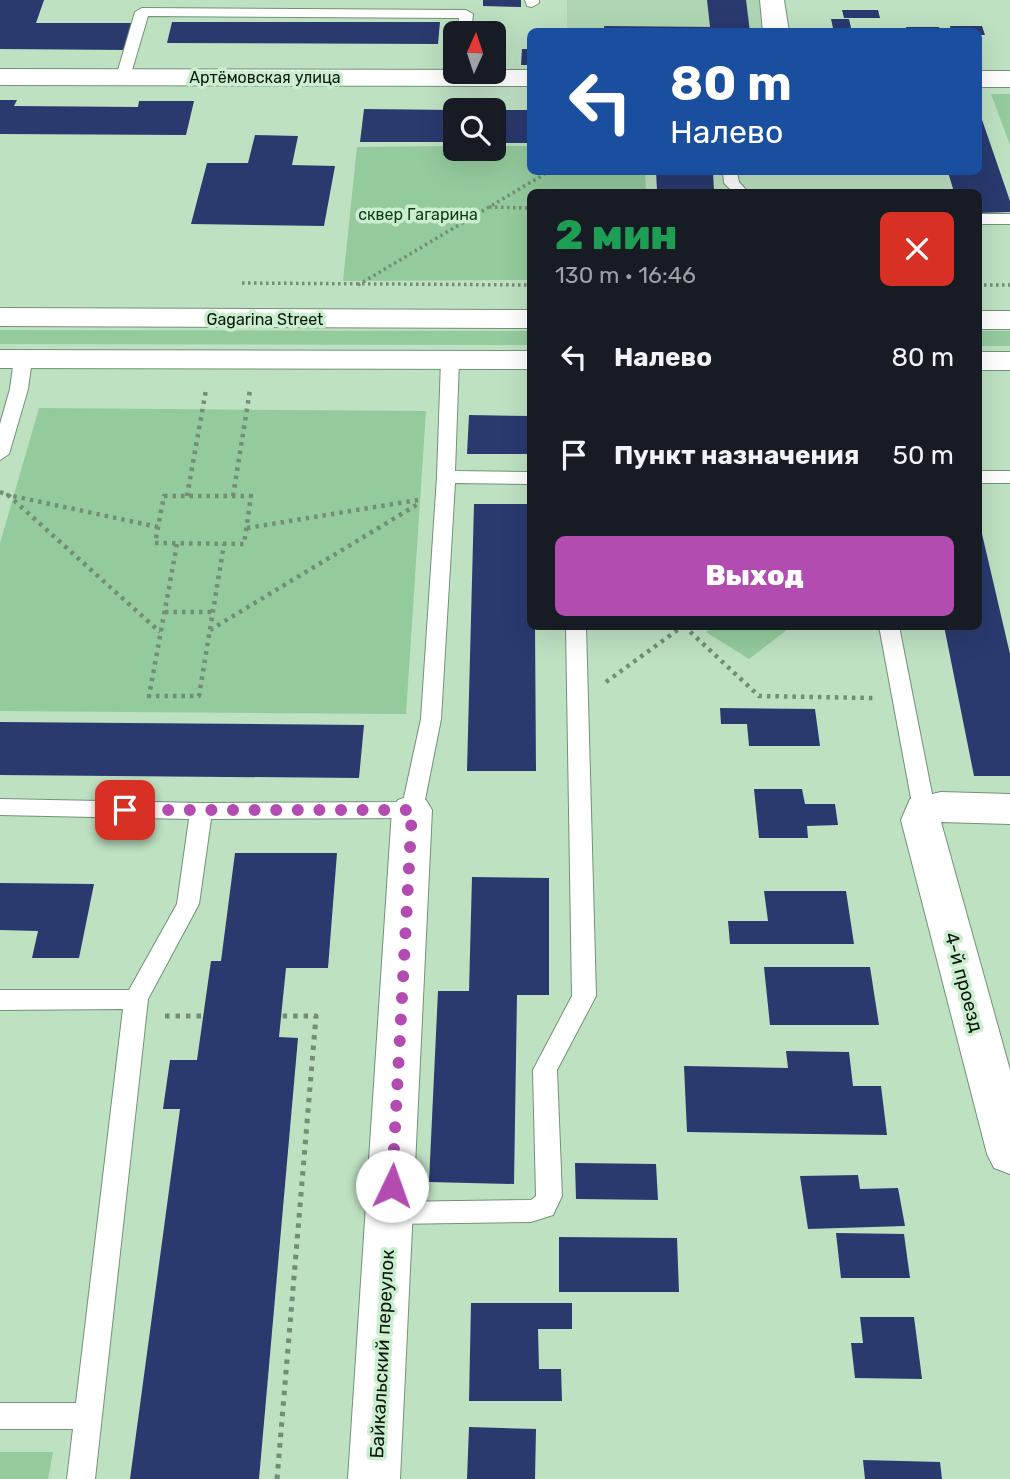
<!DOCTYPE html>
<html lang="ru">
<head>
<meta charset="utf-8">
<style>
  :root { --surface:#171b24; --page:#242831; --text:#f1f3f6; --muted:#9ea1a6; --accent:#b34cb0 }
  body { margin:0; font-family:Rubik,sans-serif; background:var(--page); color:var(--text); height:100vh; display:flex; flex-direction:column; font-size:26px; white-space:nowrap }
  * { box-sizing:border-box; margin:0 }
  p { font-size:23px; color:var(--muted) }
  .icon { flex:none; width:38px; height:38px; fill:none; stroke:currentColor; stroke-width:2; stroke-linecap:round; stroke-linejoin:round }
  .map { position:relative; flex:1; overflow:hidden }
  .side { position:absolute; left:527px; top:189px; width:455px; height:441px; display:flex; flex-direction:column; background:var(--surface); border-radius:10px; box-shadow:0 7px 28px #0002 }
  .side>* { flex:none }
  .hud { position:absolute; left:527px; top:28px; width:455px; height:147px; border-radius:10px; box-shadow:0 7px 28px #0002; background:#1a4fa0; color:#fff; overflow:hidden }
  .needle { width:46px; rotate:3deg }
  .fabs { position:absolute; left:443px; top:21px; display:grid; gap:14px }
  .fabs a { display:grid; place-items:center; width:63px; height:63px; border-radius:10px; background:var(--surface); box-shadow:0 7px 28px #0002; font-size:35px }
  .pin { position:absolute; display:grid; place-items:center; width:60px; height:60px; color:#fff; margin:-30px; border-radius:14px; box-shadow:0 4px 10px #0006 }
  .me { position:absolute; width:77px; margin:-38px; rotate:3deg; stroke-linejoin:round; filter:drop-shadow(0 0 5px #0008) }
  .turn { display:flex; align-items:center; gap:24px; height:147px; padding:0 28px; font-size:32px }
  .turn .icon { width:91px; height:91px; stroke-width:2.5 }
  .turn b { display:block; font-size:49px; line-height:60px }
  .round { display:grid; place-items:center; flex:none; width:74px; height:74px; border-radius:10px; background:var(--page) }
  .overview { display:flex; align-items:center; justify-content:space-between; height:119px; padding:0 28px }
  h1 { font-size:42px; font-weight:800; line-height:52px; color:#1e9e55 }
  .primary-button { display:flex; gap:14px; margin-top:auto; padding:14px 28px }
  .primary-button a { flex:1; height:80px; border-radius:10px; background:var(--accent); color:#fff; font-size:28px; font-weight:800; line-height:80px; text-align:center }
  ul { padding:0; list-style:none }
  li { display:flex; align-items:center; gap:21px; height:98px; padding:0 28px }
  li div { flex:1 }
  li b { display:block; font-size:26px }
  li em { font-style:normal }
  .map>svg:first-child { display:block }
  .built { fill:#aed6b4 }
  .green { fill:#94cb9d }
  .building { fill:#2a3a6f }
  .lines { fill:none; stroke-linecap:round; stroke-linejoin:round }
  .lane-casing { stroke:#729376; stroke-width:2 }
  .street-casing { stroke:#729376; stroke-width:2 }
  .primary-casing { stroke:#729376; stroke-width:2 }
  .path-far2 { stroke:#738d76; stroke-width:3.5; stroke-dasharray:2.5 3.5; stroke-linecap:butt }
  .path-far1 { stroke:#738d76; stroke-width:4.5; stroke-dasharray:3.5 5; stroke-linecap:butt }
  .path { stroke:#738d76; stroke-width:5; stroke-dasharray:4.5 6; stroke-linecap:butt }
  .lane { fill:#fff; fill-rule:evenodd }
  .street { fill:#fff; fill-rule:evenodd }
  .primary { fill:#fff; fill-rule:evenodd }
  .route { stroke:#b34cb0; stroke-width:12; stroke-dasharray:0 21.6 }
  .labels { text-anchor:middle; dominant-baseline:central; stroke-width:7; stroke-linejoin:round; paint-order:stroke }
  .far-street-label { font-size:16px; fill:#0d190f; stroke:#cbeecf }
  .far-park-label { font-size:16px; fill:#0b3818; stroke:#cbeecf }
  .street-label { font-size:19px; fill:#0d190f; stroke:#cbeecf }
</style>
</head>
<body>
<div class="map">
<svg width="1010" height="1479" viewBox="0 0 1010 1479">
  <rect width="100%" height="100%" fill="#bee1c2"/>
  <path class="built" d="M567,0H762L767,31H567Z"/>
  <path class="green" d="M991,94H1010V145Z
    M455,146V149H494V146H530V172H645L646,192H530V280L343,281L357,147Z
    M0,330L530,331V345L0,344Z
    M978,331H1010V346H978Z
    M39,408L426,411L406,714L0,711V543Z
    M714,626H791V627L749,659L706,632Z
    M0,1452H53L48,1479H0Z"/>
  <path class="building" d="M0,0H44L36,23H134L127,50L0,49Z
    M483,0H521V7L483,6Z
    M707,0H746L750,32H605L604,26L710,27Z
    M842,10H878L880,18H844Z
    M831,19H849L852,32H827V28H833Z
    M172,22H440L438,44L167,43Z
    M950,26H982L985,35H978V32H951Z
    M906,27H939L941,32H907Z
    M522,49H530V65H521Z
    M0,100H17L14,106L138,107L139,101H194L186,135L0,134Z
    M364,109L455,110V142H360Z
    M494,110H530V143H494Z
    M979,111L1010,201V212L978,213V192H954L948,172H978Z
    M255,135L298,136L292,165L335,166L324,226L191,224L207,163H248Z
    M656,172H713L714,191L657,190Z
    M469,415L530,416V454H467Z
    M474,504H530V626H535L536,771H467Z
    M979,521L1010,654V776H974L944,626H978Z
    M720,708L815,709L820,746H749L747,724H721Z
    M0,722L364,725L359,778L0,775Z
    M754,789H802L805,804H835L838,825L807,826L808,838H759Z
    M235,853H337L328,968H286L279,1037L298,1038L259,1479H130L180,1109H163L170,1060H197L211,961H221Z
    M472,877L549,878V995H517L514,1184L429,1182L438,991H469Z
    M0,883L94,884L79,958H32L38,931L0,930Z
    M764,891H846L854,944H730L728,921H768Z
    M764,967H870L879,1025H770Z
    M786,1051L849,1052L853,1086H881L887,1135L687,1132L684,1066L788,1068Z
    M575,1163L656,1164L658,1200L576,1199Z
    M858,1175L860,1189L898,1188L905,1226L808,1229L800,1176Z
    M836,1233L904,1234L910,1278H841Z
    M559,1237L677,1238L679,1292H559Z
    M471,1303H572V1329H538L539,1369H561L562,1401H469Z
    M860,1317H914L922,1379L855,1378L851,1343H863Z
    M469,1427L536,1429L535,1479H467Z
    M863,1460L940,1462L942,1479H865Z"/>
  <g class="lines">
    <defs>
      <path id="lane" d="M525,0H539V3L532,7L527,6Z
        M142,8L466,10L473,14L471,33H457L459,18L148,16L130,77L128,80H118L116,77L135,12Z
        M723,172H737L739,182L748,192H733L724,183Z
        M978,214H1010V224H978Z
        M23,354L32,359L28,389L9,454L0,460V424L10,389L14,359Z
        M450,355L459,360L455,471L530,472V484L455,483L441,719L423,810L420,816L412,818L211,819L199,904L148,999L95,1479H67L73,1429H0V1403H76L123,1009L0,1010V990H129L177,904L189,819L0,815V799L201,803L403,802L421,719L437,477L441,360Z
        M978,471H1010V483H978Z
        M566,626H586L596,996L557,1070L562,1196L553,1215L531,1222L391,1224L382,1221L378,1213L382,1205L391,1202L531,1200L536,1196L533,1070L572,996Z
        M879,626H899L935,809L932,815L924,817L916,815L913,809Z"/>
      <path id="street" d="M760,0H784L789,32H763Z
        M0,69L530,70V86L0,85Z
        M978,71H1010V87H978Z
        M941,792L1010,794V824L941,822L1010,1070V1174L994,1168L987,1154L901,820L910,799Z
        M412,795L426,800L432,810L400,1479H348L392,810L398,800Z"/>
      <path id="primary" d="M0,308L530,310V328L0,326Z
        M978,311H1010V329H978Z
        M0,350L530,351V369L0,368Z
        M978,352H1010V370H978Z"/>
    </defs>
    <use href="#lane" class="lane-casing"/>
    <use href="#street" class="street-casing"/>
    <use href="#primary" class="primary-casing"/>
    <path class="path-far2" d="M489,207L530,208
      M242,283L530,285
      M358,285L548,172
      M978,285H1010"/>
    <path class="path-far1" d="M0,492L8,495
      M164,496H251L244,544L155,543Z
      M187,496L206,390
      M233,496L250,390
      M158,527L8,495L160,632
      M247,528L418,500
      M177,544L149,696H199L224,544
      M165,612H213
      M684,626L759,696L873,698
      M210,630L418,504
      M606,682L683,626"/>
    <path class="path" d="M165,1016H203
      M277,1479L316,1016H281"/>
    <use href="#lane" class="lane"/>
    <use href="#street" class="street"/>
    <use href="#primary" class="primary"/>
  </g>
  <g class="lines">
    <path class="route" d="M125,810H412L392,1186"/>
  </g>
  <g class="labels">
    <g class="far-street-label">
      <text x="265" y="77">Артёмовская улица</text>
      <text x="265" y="319">Gagarina Street</text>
    </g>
    <g class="far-park-label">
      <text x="418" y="214">сквер Гагарина</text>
    </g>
    <g class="street-label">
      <text transform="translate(964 982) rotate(75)">4-й проезд</text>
      <text transform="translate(382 1354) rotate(-87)">Байкальский переулок</text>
    </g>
  </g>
</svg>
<div class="fabs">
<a><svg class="needle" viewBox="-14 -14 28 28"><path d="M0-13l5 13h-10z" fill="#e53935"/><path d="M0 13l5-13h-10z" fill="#9ea1a6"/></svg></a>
<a><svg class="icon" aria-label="search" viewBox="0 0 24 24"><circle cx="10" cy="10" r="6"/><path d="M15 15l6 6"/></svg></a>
</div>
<div class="pin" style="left:125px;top:810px;background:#d93025"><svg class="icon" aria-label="arrive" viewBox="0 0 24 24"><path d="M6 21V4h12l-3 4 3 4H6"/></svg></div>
<svg class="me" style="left:392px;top:1186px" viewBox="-20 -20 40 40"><circle r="19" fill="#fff"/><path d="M0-13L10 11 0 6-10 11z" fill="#b34cb0"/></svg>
<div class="hud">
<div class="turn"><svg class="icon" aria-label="left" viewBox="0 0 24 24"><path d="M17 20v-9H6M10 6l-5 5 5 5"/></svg><div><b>80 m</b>Налево</div></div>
</div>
<section class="side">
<div class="overview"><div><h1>2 мин</h1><p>130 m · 16:46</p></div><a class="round" style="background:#d93025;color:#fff"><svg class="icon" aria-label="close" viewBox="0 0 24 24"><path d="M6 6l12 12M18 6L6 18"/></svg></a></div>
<ul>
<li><svg class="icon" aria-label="left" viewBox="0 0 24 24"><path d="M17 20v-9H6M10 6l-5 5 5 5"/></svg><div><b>Налево</b></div><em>80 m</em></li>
<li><svg class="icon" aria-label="arrive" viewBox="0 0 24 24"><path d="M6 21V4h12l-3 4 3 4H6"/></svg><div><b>Пункт назначения</b></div><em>50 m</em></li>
</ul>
<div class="primary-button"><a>Выход</a></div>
</section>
</div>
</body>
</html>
